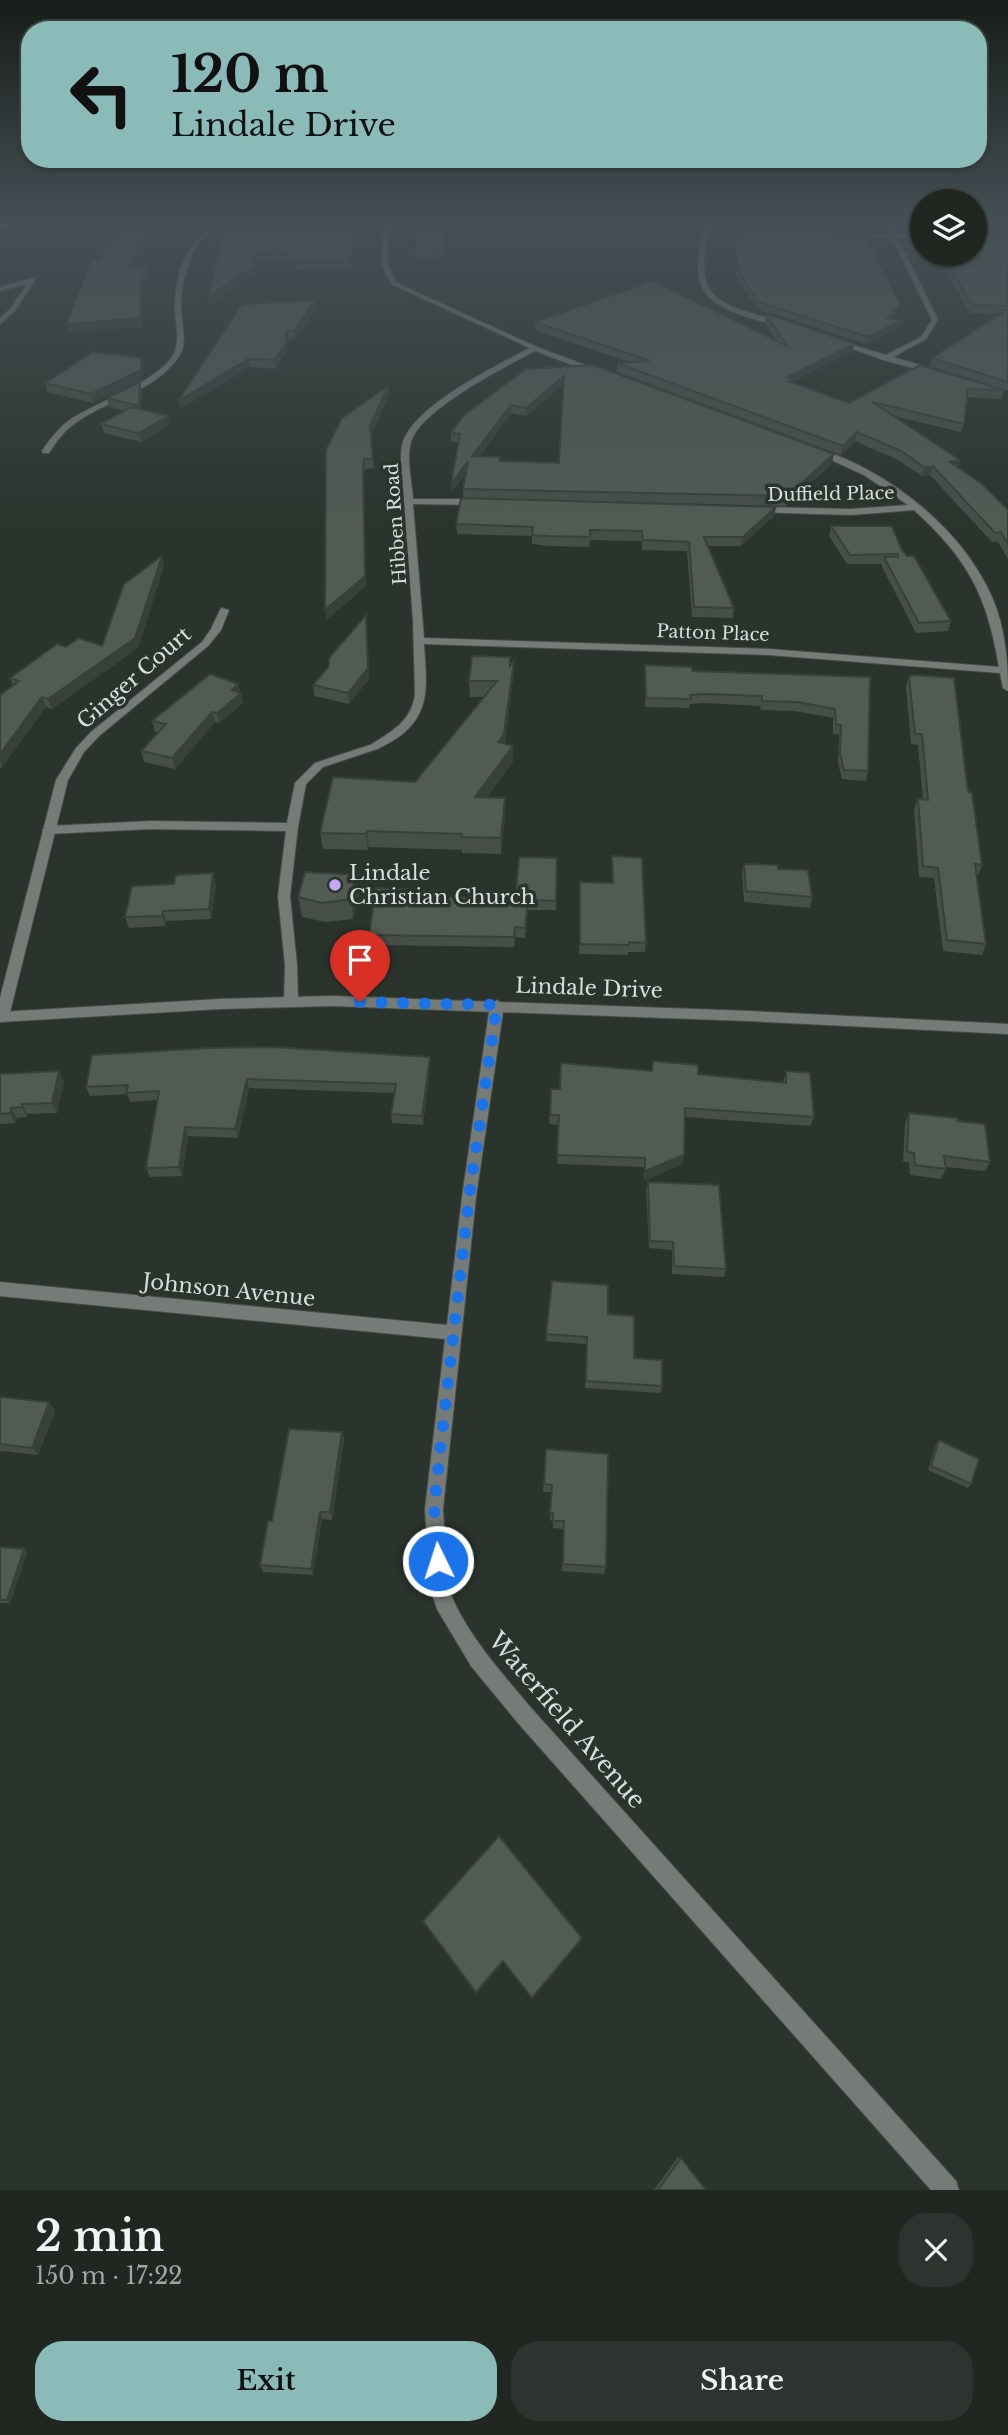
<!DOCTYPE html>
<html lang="en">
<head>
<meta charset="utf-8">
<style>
  :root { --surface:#202721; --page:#2d332e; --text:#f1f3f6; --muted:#a2a5a5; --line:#3d443f; --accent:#8bbbb9 }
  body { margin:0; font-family:"Libre Baskerville",serif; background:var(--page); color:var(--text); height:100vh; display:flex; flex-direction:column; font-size:26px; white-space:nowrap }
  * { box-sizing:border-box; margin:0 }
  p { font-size:23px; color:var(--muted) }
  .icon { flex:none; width:38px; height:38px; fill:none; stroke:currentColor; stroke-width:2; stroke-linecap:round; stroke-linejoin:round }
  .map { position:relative; height:2190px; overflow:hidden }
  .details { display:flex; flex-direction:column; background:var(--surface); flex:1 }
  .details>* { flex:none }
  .guide { position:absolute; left:21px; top:21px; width:966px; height:147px; border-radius:28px; box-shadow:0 2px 5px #0004,0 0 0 2px var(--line); background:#8bbbb9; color:#111; overflow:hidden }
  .fabs { position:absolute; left:910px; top:189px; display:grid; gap:14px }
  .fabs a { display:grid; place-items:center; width:77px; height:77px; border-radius:50%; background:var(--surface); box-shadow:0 2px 5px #0004,0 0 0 2px var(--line); font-size:35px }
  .pin { position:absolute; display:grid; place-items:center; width:60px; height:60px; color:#fff; margin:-72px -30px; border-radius:50% 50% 50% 0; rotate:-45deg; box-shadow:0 0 7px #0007 }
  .pin .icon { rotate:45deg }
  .me { position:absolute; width:77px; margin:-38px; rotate:356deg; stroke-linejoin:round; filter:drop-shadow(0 0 5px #0008) }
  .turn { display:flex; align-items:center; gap:24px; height:147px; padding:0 35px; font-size:32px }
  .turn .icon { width:91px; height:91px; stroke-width:2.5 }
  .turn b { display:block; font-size:49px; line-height:60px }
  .round { display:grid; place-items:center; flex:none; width:74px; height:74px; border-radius:28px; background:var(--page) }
  .head { display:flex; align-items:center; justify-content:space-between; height:119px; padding:0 35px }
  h1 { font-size:42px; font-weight:600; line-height:52px }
  .action { display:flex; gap:14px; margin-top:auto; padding:14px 35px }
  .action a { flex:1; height:80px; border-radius:28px; background:var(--accent); color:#111; font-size:28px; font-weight:600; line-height:80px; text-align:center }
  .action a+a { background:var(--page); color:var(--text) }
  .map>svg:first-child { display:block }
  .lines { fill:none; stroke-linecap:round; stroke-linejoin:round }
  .service-casing { stroke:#464f48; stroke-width:2 }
  .minor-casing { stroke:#464f48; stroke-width:2 }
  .tertiary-casing { stroke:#464f48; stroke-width:2 }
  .motorway-casing { stroke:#464f48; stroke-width:2 }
  .service { fill:#767b77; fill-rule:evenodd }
  .minor { fill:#767b77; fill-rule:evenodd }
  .tertiary { fill:#767b77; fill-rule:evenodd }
  .motorway { fill:#d6e3d9; fill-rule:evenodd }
  .wall { fill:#454e47; fill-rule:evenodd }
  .shaded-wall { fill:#38403a }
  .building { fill:#505b53; stroke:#38403a; stroke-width:2; fill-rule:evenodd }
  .route { stroke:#1a73e8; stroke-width:12; stroke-dasharray:0 21.6 }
  .poi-dot { fill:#c4a7f1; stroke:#2a342c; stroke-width:2.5 }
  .labels { text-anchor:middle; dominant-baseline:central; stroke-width:7; stroke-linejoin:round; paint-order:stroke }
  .far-street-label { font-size:18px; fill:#d8ded9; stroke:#2a342c }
  .street-label { font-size:21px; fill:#d8ded9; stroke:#2a342c }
  .poi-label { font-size:21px; fill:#d8ded9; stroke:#2a342c; text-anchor:start }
  .near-street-label { font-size:24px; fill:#d8ded9; stroke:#2a342c }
</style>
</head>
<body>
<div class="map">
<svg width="1008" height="2190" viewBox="0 0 1008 2190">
  <rect width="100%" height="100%" fill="#2a342c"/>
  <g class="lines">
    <defs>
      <path id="service" d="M32,278L35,280L15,311L0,324V318L10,309L27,284L0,291V287Z
        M376,743L380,744V748L323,767L306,784L298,827L290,896L297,965L298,1002L291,1007L284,1002L285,965L278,896L286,831L151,829L48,834L42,830L48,826L151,821L287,823L295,783L315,763Z"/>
      <path id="minor" d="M245,219C234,224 220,225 210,232C190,245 181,284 181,306C181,323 189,343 178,358C154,392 106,400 74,424C63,432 56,442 49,453H43L42,451C50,439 58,428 71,419C97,402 162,380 174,353C181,338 174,320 175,304C176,260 197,219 245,219Z
        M385,219H391C388,241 382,264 397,283L537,347L601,371L594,373L535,351C506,366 424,408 412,439C405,456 412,480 413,499H478L482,502L478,505L413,504L424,638L769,649L999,667C987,595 968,559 914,510L851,515L755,512V508L758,507L851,509L908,505L864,475L814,452V448H817C888,471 961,527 992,597C1005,627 1008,659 1008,691L1003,688L1000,673L769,655L424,644C426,682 433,713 397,738C389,743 381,749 372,748V744C393,731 412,720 415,694L413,620L401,462C401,453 401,443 406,435C425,401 495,366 530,348L393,285C376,265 381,243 385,219Z
        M624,219H643L756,232L754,235L707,230C706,246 702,263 705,278C712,312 763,312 786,325L781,326C755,319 705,311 699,278C696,262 700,245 701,229Z
        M882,219H888L896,234H922V238H898L938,320L926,339L893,357L936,370V374L883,360L833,342L836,340L886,355L921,337L932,320L892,238L845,236L890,234Z
        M221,608L229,610L221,630L208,646L99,736L84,752L68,780L9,1016L7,1019L0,1020V998L56,780L76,748L91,732L202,642L211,629Z
        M497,1000L504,1005L476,1197L443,1509L448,1587C464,1632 502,1673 532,1709L956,2181L959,2190H931L518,1723L471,1666L437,1609L430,1587L425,1509L445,1339L0,1296V1282L447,1325L462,1197L490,1005Z"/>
      <path id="tertiary" d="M333,996L749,1011L1008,1024V1034L749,1021L333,1006L220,1009L0,1022V1012L220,999Z"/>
      <path id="motorway" d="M14,219H26L0,230V224Z"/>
    </defs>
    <use href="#service" class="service-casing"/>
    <use href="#minor" class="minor-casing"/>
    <use href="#tertiary" class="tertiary-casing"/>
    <use href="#motorway" class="motorway-casing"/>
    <use href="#service" class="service"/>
    <use href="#minor" class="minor"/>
    <use href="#tertiary" class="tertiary"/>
    <use href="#motorway" class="motorway"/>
  </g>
  <path class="wall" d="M236,219H359L351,269L296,270L293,261L276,262V259L271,262H256L253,274L210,305L208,297Z
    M445,219L444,257L415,258V251Z
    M732,219H858L860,224L859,231L771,230L732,226Z
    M916,219H922V230Z
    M975,219H1008V232L977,233V234H1008V391L930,366L932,358L1000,314L970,313L936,254H975Z
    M736,229L898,311L892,318L901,320L899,328L867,344L757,309L736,275L735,236Z
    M315,301L316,309L295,339L288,340L287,351L275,369L250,367L180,409Z
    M766,314L852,352L792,382L849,403L920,365L1004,390L1001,399L967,397L964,424L961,432L894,416L958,467L1008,510V559L998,542H992L930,475L922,476L898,460L855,441L841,455L617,372V363L629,362L535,330V322L777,342L765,322Z
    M141,358L143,367L142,379L93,403L47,392L45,383Z
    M526,369L834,454L832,463L786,506L463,498V489L466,473L451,493L459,443L451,441V433ZM564,384L559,463L500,461L479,457L511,413L526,416Z
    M388,386L389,395L371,436L374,468L365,469L364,478L366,586L326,620V450Z
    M142,391L141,410L168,416L170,424L141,442L104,433L101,424L124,411L109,407L107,398Z
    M776,507L774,516L741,546H708L734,608L733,618L692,617L687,551L642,550V541L590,540L589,547L548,546L532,544V536L457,534L456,524Z
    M831,526L902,550L951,621L948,631L916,633L882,567V564H847L829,536Z
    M164,566L138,648L52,709L46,707L0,769V695L13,686L10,678L66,647L102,646Z
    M367,625L369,679L349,704L314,696L313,685L329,666Z
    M514,661L513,677L505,744L513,746V762L487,797L505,798V814L501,854L462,853V850L369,847L368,850L323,849L320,833L415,782L484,697H470L469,681L510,665Z
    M645,665L692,671L870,677L868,771L866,781L842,779L838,763L839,734H833V718L795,711L761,710L760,706L704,703L690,704L689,708L645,707Z
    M909,676L968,792L982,865L978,875H977L986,944L982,955L943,951L934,878L919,877L914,810L918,799L923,800L918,745L911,744L906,687Z
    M238,684L243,703L219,723L215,722L175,769L144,762L141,751L158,732H155L152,721Z
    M612,856L646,943L645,952H628V955L579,954L580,882L612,883Z
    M557,858L556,910H528L525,938L515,937L514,947L370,945L369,935L409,896L492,898L516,893Z
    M744,864L778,869L812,897L810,908L744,902L742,874Z
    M356,875L359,894L353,919L325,922L302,917L298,897Z
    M174,884H216L211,919L166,921L165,926L129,928L125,917Z
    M653,1061L698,1074L783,1083L786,1071L814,1117L810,1126L685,1117L684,1155L682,1164L644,1181V1167L557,1164L558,1125L549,1124L551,1089H560L651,1071Z
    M430,1066L423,1125L392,1123L391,1114L394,1093L249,1088L238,1138L188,1136L182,1176L150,1177L146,1168L157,1100L130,1102L127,1094L90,1096L86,1087Z
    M0,1074L64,1081L57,1113L27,1114V1117L17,1118L15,1123L0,1124Z
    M909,1113L957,1121L990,1162L985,1171L946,1167V1169L941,1179L910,1175L909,1162H903L905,1123Z
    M648,1182L726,1269L724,1277L672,1274V1250L649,1248L646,1190Z
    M552,1281L608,1314L634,1358L662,1386L661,1393L585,1388L587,1344L546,1341Z
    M0,1397L49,1402L55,1411L38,1455L1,1451L0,1453Z
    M342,1432L344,1440L332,1520L322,1519L313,1575L263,1572L260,1565L272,1521Z
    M939,1440L971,1484L968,1488L928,1470L936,1444Z
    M546,1449L606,1567L604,1574L562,1571L564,1529L553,1528V1520L550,1521L552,1492H543Z
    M0,1547L24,1549L27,1553L10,1603H0Z
    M424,1923L581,1940L532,1999L503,1962L476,1994Z
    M678,2157L681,2158L706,2190H654Z"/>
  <path class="shaded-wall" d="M157,219H164L128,276L126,268Z
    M357,219H359L351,269L350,261Z
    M279,248L275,254L276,259L271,262L270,254Z
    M255,254L256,262L253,274L210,305L208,297Z
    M147,268L149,276L142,294V327L68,332L66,324L140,286Z
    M315,301L316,309L295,339L294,331Z
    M900,304L898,311L885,325L887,318Z
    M901,320L899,328L867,344L868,337Z
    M287,331L288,340L287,351L275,369L274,360Z
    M854,344L852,352L788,384L787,377Z
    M141,358L143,367L142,379L93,403L91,394Z
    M248,359L250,367L180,409L178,401Z
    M564,376V384L526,416V408Z
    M140,382L142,391L141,415L139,406Z
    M388,386L389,395L371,436L370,426Z
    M511,405V413L472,465V456Z
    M168,416L170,424L141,442L139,433Z
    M857,432L855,441L841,455L843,446Z
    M834,454L832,463L786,506L787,496Z
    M364,459L366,586L326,620L325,610L363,469Z
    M960,460L958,469L950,462Z
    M468,461L469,470L451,493V484Z
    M933,466L930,475L922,476L924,467Z
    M776,507L774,516L741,546L743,537Z
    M162,556L164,566L138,648L52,709L48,699L135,638Z
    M366,615L369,679L349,704L348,693Z
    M514,661L513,677L504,750L498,742Z
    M238,684L243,703L219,723L217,713L232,690Z
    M42,697L46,707L1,769L0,754Z
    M212,712L215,722L175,769L172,758Z
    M513,746V762L475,813V797Z
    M505,798V814L501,854V838Z
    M367,831L369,847L368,850L366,834Z
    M213,873L216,884L211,919L209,909Z
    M356,875L359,894L353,919L351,899Z
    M163,911L166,921L165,926L162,916Z
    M430,1057V1066L423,1125L422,1116Z
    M59,1071L64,1081L57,1113L52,1103Z
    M247,1079L249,1088L238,1138L235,1129Z
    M22,1104L27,1114V1117L22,1107Z
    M11,1108L17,1118L15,1123L10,1113Z
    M185,1127L188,1136L182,1176L179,1167Z
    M684,1155L682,1164L644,1181L645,1171Z
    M49,1402L55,1411L38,1455L32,1448Z
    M342,1432L344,1440L332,1520L330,1512Z
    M320,1512L322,1519L313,1575L311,1569Z
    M24,1549L27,1553L10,1603L7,1600Z
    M503,1961V1962L476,1994V1992Z"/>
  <path class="building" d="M139,219H157L126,268H147L140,286V318L66,324L92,259L99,261L106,247Z
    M236,219H357L350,261L295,262L292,254H275L279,248L270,254H255L252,267L208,297L224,231Z
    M416,219H444V250L415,251Z
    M733,219H858L860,224L772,223Z
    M975,219H1008V225L975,226L977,234H1008V306L972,305L942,254H975Z
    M736,229L772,232L865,233L900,304L887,318L901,320L868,337L758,302L737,268Z
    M653,281L787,346L766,314L854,344L787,377L793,379L788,381L849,403L920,365L1004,390L968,389L964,424L872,402L960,460L950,462L982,484L1008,510V544L1001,532L995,533L933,466L924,467L901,451L857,432L843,446L617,363L650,361L535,322Z
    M315,301L294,331H287L286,343L274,360L248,359L178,401L242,304Z
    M1008,309V382L932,358Z
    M93,352L141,358V370L91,394L45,383Z
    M593,365L834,454L787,496L463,489L468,461L451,484L460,434L451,433L464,415L526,369ZM564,376L559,463L500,461V457L472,456L511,405L526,408Z
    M140,382L139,406L107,398Z
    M388,386L370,426L373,459H364L363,469L365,576L325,610L326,450L342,418Z
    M131,407L168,416L139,433L101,424Z
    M461,498L776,507L743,537H704L734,608L694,607L689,542L643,540L642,531L590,530V537L548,536L532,535L533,527L456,524Z
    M831,526H892L902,550L907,556H914L951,621L919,623L884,557H898V554L850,555Z
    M162,556L135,638L48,699L42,697L0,754V695L19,681L10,678L57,644L66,647L79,638L102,646L124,584Z
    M366,615L368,668L348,693L313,685L329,666V658Z
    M472,656L510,657V666L514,661L504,734L498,742L513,746L475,797L505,798L501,838L461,837L462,834L367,831L366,834L320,833L333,777L415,782L497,681H469Z
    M645,665L692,667V671L870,677L868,771L844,770L840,754L841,725L836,724L835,709L797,702L762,701V696L705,694L690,695L691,699L646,698Z
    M210,674L238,684L232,690L241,693L217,713L212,712L172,758L141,751L166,724L152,721Z
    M915,675L954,678L968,792L972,793L982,865L975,864L986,944L947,940L938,868L923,866L918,799L928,800L922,734H915L909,676Z
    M612,856L642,858L646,943L629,942V945L580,944V882L613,883Z
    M519,857L557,858L556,901L528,900L525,928L515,927L514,937L369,935L376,888L408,889L407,896L492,898L493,891L516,893Z
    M744,864L778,865V869L808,870L812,897L746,891Z
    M305,872L356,875L351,899L322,903L298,897Z
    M213,873L209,909L163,911L162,916L125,917L132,886L174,884L176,875Z
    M274,1047L430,1057L422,1116L391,1114L396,1084L247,1079L235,1129L185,1127L179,1167L146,1168L159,1091L126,1093L128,1085L86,1087L92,1055L209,1048Z
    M653,1061L698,1065V1074L786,1083V1071L810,1073L814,1117L685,1108L684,1155L645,1171V1158L557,1155L559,1115H550L551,1089H560L561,1063L652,1071Z
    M59,1071L52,1103L22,1104V1107L11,1108L10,1113L0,1114V1074Z
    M909,1113L957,1118V1121L985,1124L990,1162L944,1156L946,1169L915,1165L914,1153L907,1152Z
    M648,1182L719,1185L726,1269L674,1266L673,1242L650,1241Z
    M552,1281L608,1285V1314L634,1316V1358L662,1360V1386L586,1381L587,1337L546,1334Z
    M0,1397L49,1402L32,1448L0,1444Z
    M289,1429L342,1432L330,1512H320L311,1569L260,1565L268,1521H272Z
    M939,1440L979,1459L971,1484L931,1466Z
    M546,1449L608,1454L606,1567L563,1564L564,1521H553V1513H550L552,1485L544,1484Z
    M0,1547L24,1549L7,1600H0Z
    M499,1836L582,1938L532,1998L503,1961L476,1992L423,1921Z
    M681,2158L706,2190H658Z"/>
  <linearGradient id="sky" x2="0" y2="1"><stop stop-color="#171d18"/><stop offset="0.42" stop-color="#445056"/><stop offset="1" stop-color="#445056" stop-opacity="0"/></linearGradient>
  <rect width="1008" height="526" fill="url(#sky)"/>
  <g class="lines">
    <path class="route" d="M360,1002L497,1005L469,1197L438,1470L434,1509L438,1561"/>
  </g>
  <circle class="poi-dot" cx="335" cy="885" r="7"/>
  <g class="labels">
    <g class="far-street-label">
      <text transform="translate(831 494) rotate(-1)">Duffield Place</text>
      <text transform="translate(396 524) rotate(-94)">Hibben Road</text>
      <text transform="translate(713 633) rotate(2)">Patton Place</text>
    </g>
    <g class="street-label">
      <text transform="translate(134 678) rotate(-41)">Ginger Court</text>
      <text transform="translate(589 988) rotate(2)">Lindale Drive</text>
      <text transform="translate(229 1290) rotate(6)">Johnson Avenue</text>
    </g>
    <g class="poi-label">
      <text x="349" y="873">Lindale<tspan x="349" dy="24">Christian Church</tspan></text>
    </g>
    <g class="near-street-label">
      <text transform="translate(567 1720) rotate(49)">Waterfield Avenue</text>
    </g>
  </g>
</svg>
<div class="fabs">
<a><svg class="icon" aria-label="layers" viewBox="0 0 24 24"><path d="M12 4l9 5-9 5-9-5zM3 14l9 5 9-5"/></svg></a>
</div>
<div class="pin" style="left:360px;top:1002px;background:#d93025"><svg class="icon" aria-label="arrive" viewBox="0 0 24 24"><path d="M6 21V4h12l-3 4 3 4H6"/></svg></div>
<svg class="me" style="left:438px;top:1561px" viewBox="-20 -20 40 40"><circle r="17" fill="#1a73e8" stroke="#fff" stroke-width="3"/><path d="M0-11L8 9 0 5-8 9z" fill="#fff"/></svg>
<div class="guide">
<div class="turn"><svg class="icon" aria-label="left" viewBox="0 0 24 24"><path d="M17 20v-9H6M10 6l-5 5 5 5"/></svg><div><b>120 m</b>Lindale Drive</div></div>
</div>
</div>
<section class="details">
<div class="head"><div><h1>2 min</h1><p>150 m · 17:22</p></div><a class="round"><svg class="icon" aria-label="close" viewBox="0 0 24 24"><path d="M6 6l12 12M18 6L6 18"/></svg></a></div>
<div class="action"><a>Exit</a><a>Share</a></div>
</section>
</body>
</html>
